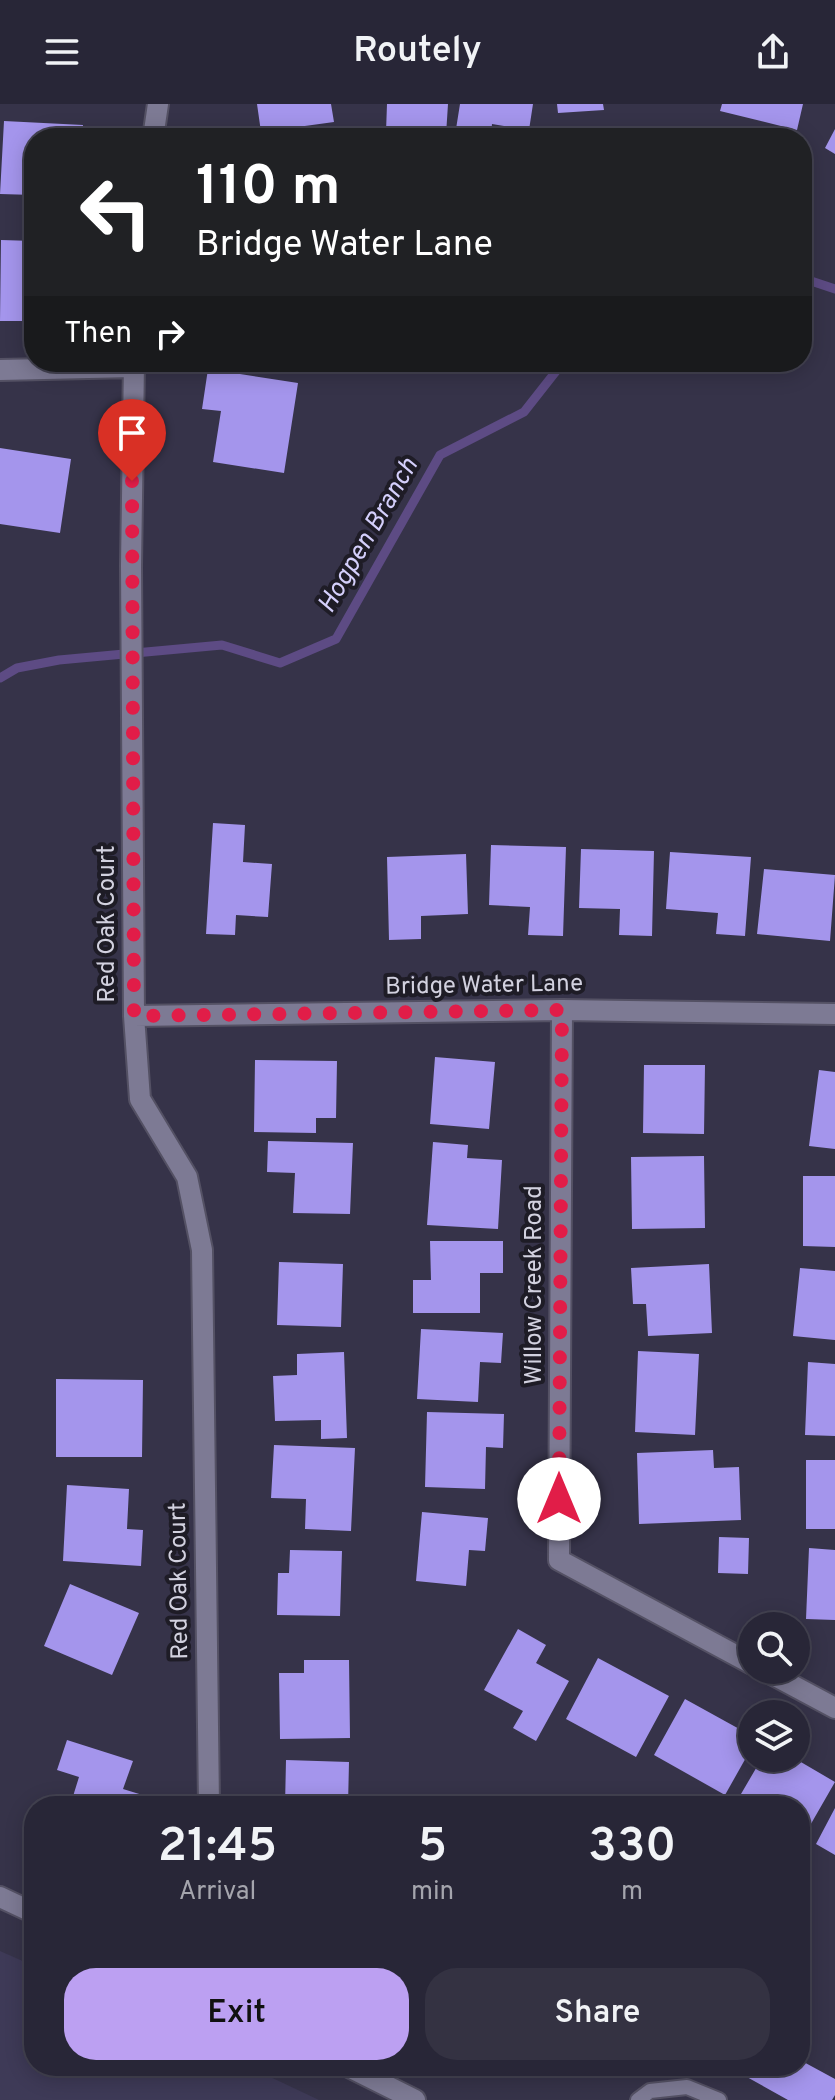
<!DOCTYPE html>
<html lang="en">
<head>
<meta charset="utf-8">
<style>
  :root { --surface:#282637; --page:#343242; --text:#f1f3f6; --muted:#a5a5ad; --line:#444352; --accent:#bca0f2 }
  body { margin:0; font-family:Overpass,sans-serif; background:var(--page); color:var(--text); height:100vh; display:flex; flex-direction:column; font-size:30px; white-space:nowrap }
  * { box-sizing:border-box; margin:0 }
  p { font-size:26px; color:var(--muted) }
  .icon { flex:none; width:44px; height:44px; fill:none; stroke:currentColor; stroke-width:2; stroke-linecap:round; stroke-linejoin:round }
  .map { position:relative; flex:1; overflow:hidden }
  .panel { position:absolute; left:24px; top:1692px; width:786px; height:280px; display:flex; flex-direction:column; background:var(--surface); border-radius:32px; box-shadow:0 4px 20px #0003,0 0 0 2px var(--line) }
  .panel>* { flex:none }
  .banner { position:absolute; left:24px; top:24px; width:788px; height:244px; border-radius:32px; box-shadow:0 4px 20px #0003,0 0 0 2px var(--line); background:#202124; color:#fff; overflow:hidden }
  .tools { position:absolute; left:738px; top:1508px; display:grid; gap:16px }
  .tools a { display:grid; place-items:center; width:72px; height:72px; border-radius:50%; background:var(--surface); box-shadow:0 4px 20px #0003,0 0 0 2px var(--line); font-size:40px }
  .pin { position:absolute; display:grid; place-items:center; width:68px; height:68px; color:#fff; margin:-82px -34px; border-radius:50% 50% 50% 0; rotate:-45deg; box-shadow:0 0 8px #0007 }
  .pin .icon { rotate:45deg }
  .me { position:absolute; width:88px; margin:-44px; rotate:0deg; stroke-linejoin:round; filter:drop-shadow(0 0 6px #0008) }
  .turn { display:flex; align-items:center; gap:28px; height:168px; padding:0 40px; font-size:36px }
  .turn .icon { width:104px; height:104px; stroke-width:2.5 }
  .turn b { display:block; font-size:56px; line-height:68px }
  .then { display:flex; align-items:center; height:76px; padding:0 40px; background:#0003; gap:16px; font-size:30px }
  .eta { display:flex; justify-content:space-evenly; align-items:center; height:136px; text-align:center }
  .eta b { font-size:48px; font-weight:600; line-height:56px }
  .button { display:flex; gap:16px; margin-top:auto; padding:16px 40px }
  .button a { flex:1; height:92px; border-radius:32px; background:var(--accent); color:#111; font-size:32px; font-weight:600; line-height:92px; text-align:center }
  .button a+a { background:var(--page); color:var(--text) }
  header { display:flex; justify-content:space-between; align-items:center; height:104px; padding:0 40px; background:var(--surface); font-size:36px; font-weight:600 }
  .map>svg:first-child { display:block }
  .built { fill:#3e3a57 }
  .lines { fill:none; stroke-linecap:round; stroke-linejoin:round }
  .stream { stroke:#5d4b84; stroke-width:9 }
  .building { fill:#a495ec }
  .service-casing { stroke:#545164; stroke-width:18 }
  .minor-casing { stroke:#545164; stroke-width:24 }
  .secondary-casing { stroke:#545164; stroke-width:24 }
  .service { stroke:#7d7a94; stroke-width:14 }
  .minor { stroke:#7d7a94; stroke-width:20 }
  .secondary { stroke:#7d7a94; stroke-width:20 }
  .route { stroke:#e11d48; stroke-width:14; stroke-dasharray:0 25.2 }
  .labels { text-anchor:middle; dominant-baseline:central; stroke-width:8; stroke-linejoin:round; paint-order:stroke }
  .street-label { font-size:24px; fill:#d2d1df; stroke:#1e1c26 }
  .water-label { font-size:26px; font-style:italic; fill:#d4cffb; stroke:#1e1c26 }
</style>
</head>
<body>
<header><svg class="icon" aria-label="menu" viewBox="0 0 24 24"><path d="M4 6h16M4 12h16M4 18h16"/></svg>Routely<svg class="icon" aria-label="share" viewBox="0 0 24 24"><path d="M12 15V3M7 8l5-5 5 5M5 13v7h14v-7"/></svg></header>
<div class="map">
<svg width="835" height="1996" viewBox="0 0 835 1996">
  <rect width="100%" height="100%" fill="#363349"/>
  <path class="built" d="M0,1847L34,1862V1962H247L319,1996H0Z"/>
  <g class="lines">
    <path class="stream" d="M802,174L835,185
      M0,574L17,564L59,556L222,541L280,559L336,535L440,351L524,308L557,266L553,258"/>
  </g>
  <path class="building" d="M257,0H331L334,18L261,28Z
    M387,0H448L446,31L386,28Z
    M460,0H533L529,26L492,20L491,31L456,25Z
    M557,0H603L604,6L558,9Z
    M722,0H803L797,26L720,7Z
    M4,17L83,21L82,34H34V91L0,90Z
    M835,25V50L825,44Z
    M1,136L34,137V217H0Z
    M208,265L298,279L284,369L213,358L221,307L202,305Z
    M0,344L71,355L60,429L0,420Z
    M213,719L245,721L243,758L272,760L268,813L236,811L235,831L206,830Z
    M491,741L566,743L563,832L528,831L530,803L489,801Z
    M581,745L654,747L652,832L619,831L620,805L579,804Z
    M670,748L751,753L745,832L716,830L718,809L666,805Z
    M466,750L468,810L421,812V835L389,836L387,753Z
    M764,765L835,771L830,837L757,830Z
    M435,953L495,958L489,1025L430,1020Z
    M255,956L337,957L336,1014H316V1029L254,1028Z
    M644,961H705L704,1030L643,1029Z
    M819,966L835,968V1045L809,1042Z
    M268,1037L353,1039L350,1110L293,1109L295,1069L267,1068Z
    M433,1038L468,1041L467,1054L502,1056L498,1125L427,1121Z
    M704,1052L705,1124L632,1125L631,1053Z
    M803,1072H835V1143L803,1142Z
    M430,1137H503V1169H480V1209H413V1176H431Z
    M279,1158L343,1160L341,1223L277,1221Z
    M709,1160L712,1229L648,1232L646,1200H633L631,1164Z
    M800,1164L835,1167V1236L793,1232Z
    M421,1225L503,1229L501,1259L480,1258L478,1298L417,1295Z
    M638,1247L699,1250L695,1331L635,1328Z
    M344,1248L347,1334L321,1335V1316L275,1317L273,1272L297,1271V1250Z
    M808,1258L835,1260V1332L805,1331Z
    M56,1275L143,1276L142,1353H56Z
    M427,1308L504,1310L503,1344L486,1343L485,1385L425,1383Z
    M274,1341L355,1344L351,1427L305,1425L306,1395L271,1394Z
    M713,1346L714,1364L739,1363L741,1416L639,1420L637,1349Z
    M806,1356H835V1425H806Z
    M67,1381L129,1385L127,1425L143,1426L141,1462L63,1457Z
    M422,1408L488,1414L485,1447L469,1446L466,1482L416,1477Z
    M719,1433L749,1434L748,1470L718,1469Z
    M809,1444L835,1446V1516L806,1515Z
    M290,1446L342,1447L340,1512L277,1511L278,1469H289Z
    M70,1480L139,1509L112,1571L44,1542Z
    M518,1525L546,1541L536,1559L569,1577L536,1637L513,1624L523,1607L484,1586Z
    M598,1554L669,1592L636,1653L566,1615Z
    M304,1556H349L350,1634L280,1635L279,1569H304Z
    M685,1595L752,1632V1643L725,1691L654,1651Z
    M67,1636L133,1657L123,1685L149,1693L146,1702H70L79,1673L57,1666Z
    M762,1654H794L835,1678L808,1725L800,1720V1702H734Z
    M286,1656L349,1658L348,1702H285Z
    M835,1704V1751L816,1740Z
    M800,1956L835,1975V1991L832,1996H788L736,1967L739,1962H800Z"/>
  <g class="lines">
    <defs>
      <path id="service" d="M638,1996L650,1987L687,1983L719,1996"/>
      <path id="minor" d="M153,34L158,0
        M134,258L131,462L134,912L140,995L187,1073L202,1146L209,1702
        M0,266L133,263
        M562,906L559,1456L752,1560
        M134,912L562,906L835,910
        M764,1566L835,1604"/>
      <path id="secondary" d="M0,1793L34,1809
        M347,1962L415,1996"/>
    </defs>
    <use href="#service" class="service-casing"/>
    <use href="#minor" class="minor-casing"/>
    <use href="#secondary" class="secondary-casing"/>
    <use href="#service" class="service"/>
    <use href="#minor" class="minor"/>
    <use href="#secondary" class="secondary"/>
  </g>
  <g class="lines">
    <path class="route" d="M132,377L134,912L562,906L559,1395"/>
  </g>
  <g class="labels">
    <g class="street-label">
      <text transform="translate(108 820) rotate(-90)">Red Oak Court</text>
      <text transform="translate(484 882) rotate(-1)">Bridge Water Lane</text>
      <text transform="translate(535 1181) rotate(-90)">Willow Creek Road</text>
      <text transform="translate(180 1477) rotate(-91)">Red Oak Court</text>
    </g>
    <g class="water-label">
      <text transform="translate(369 432) rotate(-60)">Hogpen Branch</text>
    </g>
  </g>
</svg>
<div class="tools">
<a><svg class="icon" aria-label="search" viewBox="0 0 24 24"><circle cx="10" cy="10" r="6"/><path d="M15 15l6 6"/></svg></a>
<a><svg class="icon" aria-label="layers" viewBox="0 0 24 24"><path d="M12 4l9 5-9 5-9-5zM3 14l9 5 9-5"/></svg></a>
</div>
<div class="pin" style="left:132px;top:377px;background:#d93025"><svg class="icon" aria-label="arrive" viewBox="0 0 24 24"><path d="M6 21V4h12l-3 4 3 4H6"/></svg></div>
<svg class="me" style="left:559px;top:1395px" viewBox="-20 -20 40 40"><circle r="19" fill="#fff"/><path d="M0-13L10 11 0 6-10 11z" fill="#e11d48"/></svg>
<div class="banner">
<div class="turn"><svg class="icon" aria-label="left" viewBox="0 0 24 24"><path d="M17 20v-9H6M10 6l-5 5 5 5"/></svg><div><b>110 m</b>Bridge Water Lane</div></div>
<div class="then">Then<svg class="icon" aria-label="right" viewBox="0 0 24 24"><path d="M7 20v-9h11M14 6l5 5-5 5"/></svg></div>
</div>
<section class="panel">
<div class="eta">
<div><b>21:45</b><p>Arrival</p></div>
<div><b>5</b><p>min</p></div>
<div><b>330</b><p>m</p></div>
</div>
<div class="button"><a>Exit</a><a>Share</a></div>
</section>
</div>
</body>
</html>
